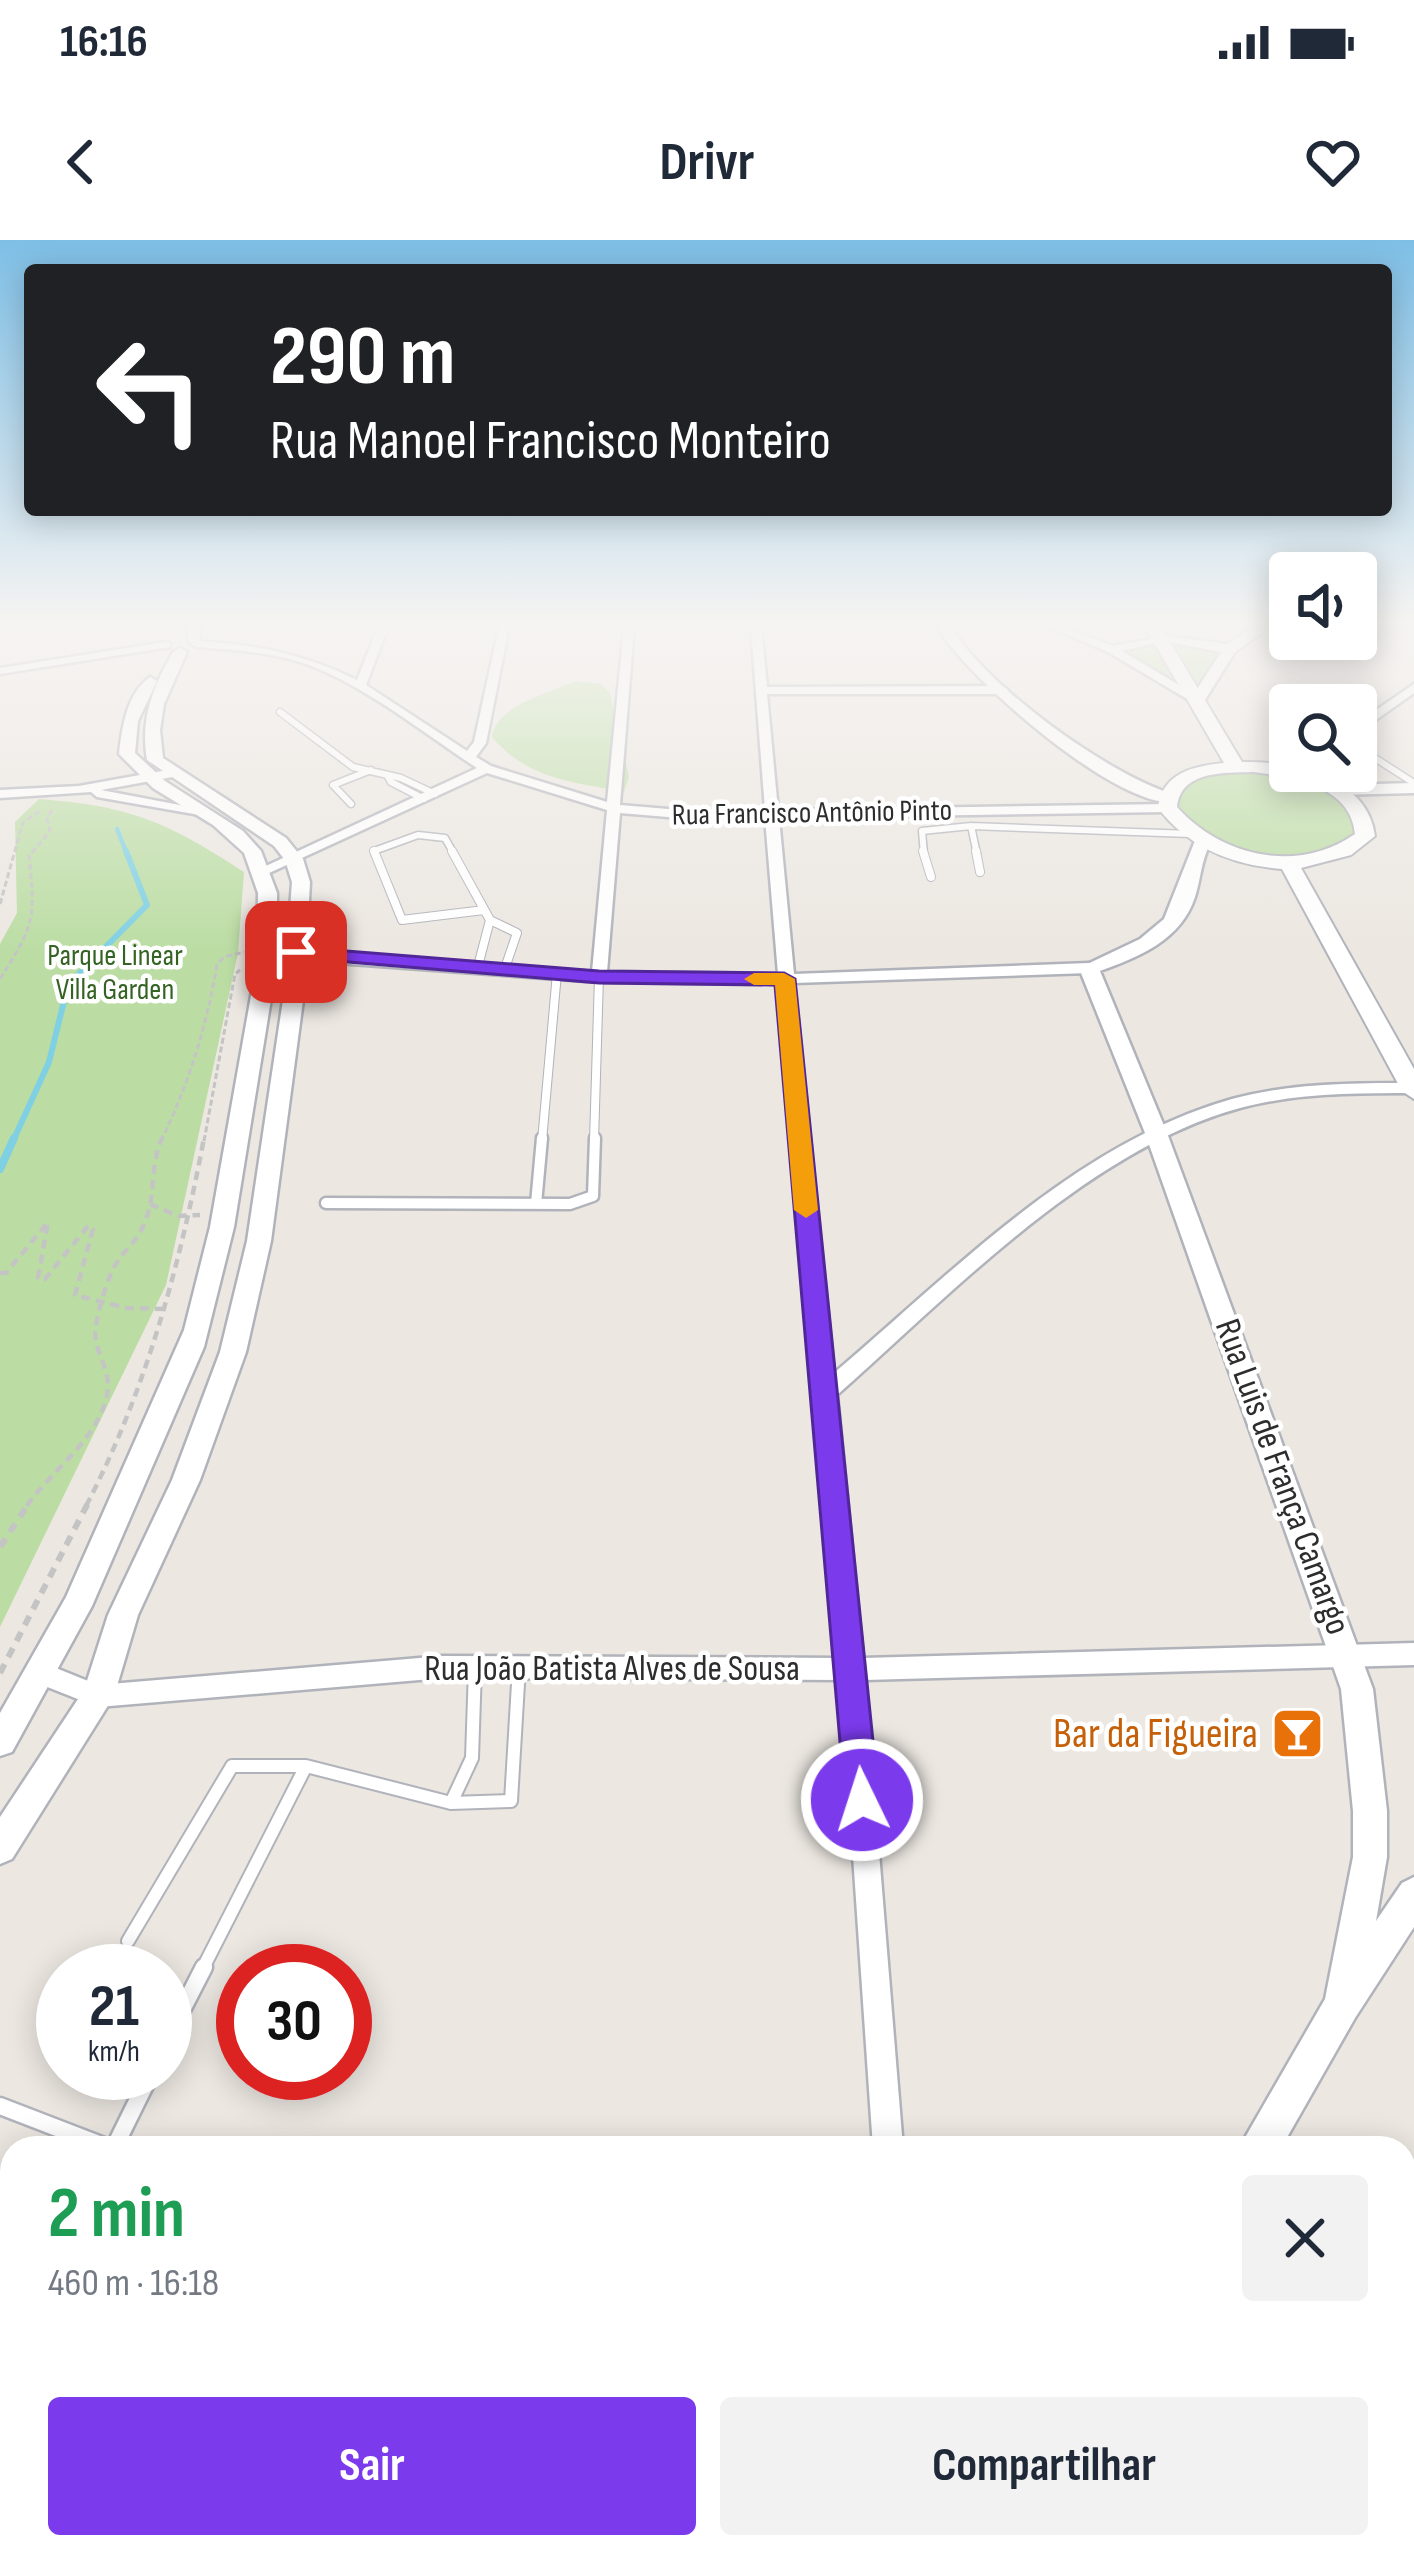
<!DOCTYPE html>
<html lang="pt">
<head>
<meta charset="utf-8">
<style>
  :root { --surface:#fff; --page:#f2f2f3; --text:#1f2937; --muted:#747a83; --accent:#7c3aed }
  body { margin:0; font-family:"Sofia Sans Condensed",sans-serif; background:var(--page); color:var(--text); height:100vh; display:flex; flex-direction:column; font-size:45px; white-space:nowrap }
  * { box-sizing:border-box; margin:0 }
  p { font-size:39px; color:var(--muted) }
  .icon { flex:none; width:66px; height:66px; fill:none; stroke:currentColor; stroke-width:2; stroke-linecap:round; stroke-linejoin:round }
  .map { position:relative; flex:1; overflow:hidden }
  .panel { position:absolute; left:0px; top:1896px; width:1416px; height:423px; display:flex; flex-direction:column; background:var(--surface); border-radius:36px 36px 0 0; box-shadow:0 6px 30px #0003 }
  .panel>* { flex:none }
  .banner { position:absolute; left:24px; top:24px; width:1368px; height:252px; border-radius:12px; box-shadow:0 6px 30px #0003; background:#202124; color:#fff; overflow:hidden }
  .controls { position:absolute; left:1269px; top:312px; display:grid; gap:24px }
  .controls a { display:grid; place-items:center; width:108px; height:108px; border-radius:12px; background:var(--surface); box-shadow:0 6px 30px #0003; font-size:60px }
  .speed { position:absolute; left:36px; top:1704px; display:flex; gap:24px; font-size:60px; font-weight:700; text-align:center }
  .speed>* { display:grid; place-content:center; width:156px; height:156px; border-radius:50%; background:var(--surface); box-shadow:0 6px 30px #0003; line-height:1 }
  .speed small { font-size:30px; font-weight:400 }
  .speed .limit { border:18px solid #d22; background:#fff; color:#111 }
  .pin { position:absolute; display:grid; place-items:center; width:102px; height:102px; color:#fff; margin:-51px; border-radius:24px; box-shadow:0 6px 18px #0006 }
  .me { position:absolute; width:132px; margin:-66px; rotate:356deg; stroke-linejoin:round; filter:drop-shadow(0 0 9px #0008) }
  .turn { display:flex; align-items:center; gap:42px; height:252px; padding:0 48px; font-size:54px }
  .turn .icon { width:156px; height:156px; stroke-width:2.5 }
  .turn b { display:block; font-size:84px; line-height:102px }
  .round { display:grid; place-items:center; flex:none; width:126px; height:126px; border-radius:12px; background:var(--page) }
  .overview { display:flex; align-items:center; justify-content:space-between; height:204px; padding:0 48px }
  h1 { font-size:72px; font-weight:700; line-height:90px; color:#1e9e55 }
  .action { display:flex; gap:24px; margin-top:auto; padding:24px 48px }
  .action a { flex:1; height:138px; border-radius:12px; background:var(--accent); color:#fff; font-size:48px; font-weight:700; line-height:138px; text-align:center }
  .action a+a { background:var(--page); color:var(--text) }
  .status { display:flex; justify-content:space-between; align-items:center; height:84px; padding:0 60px; background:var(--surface); direction:ltr }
  .status svg { height:33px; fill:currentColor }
  header { display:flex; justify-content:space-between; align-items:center; height:156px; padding:0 48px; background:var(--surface); font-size:54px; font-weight:700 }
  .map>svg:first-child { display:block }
  .green { fill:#bbdda3 }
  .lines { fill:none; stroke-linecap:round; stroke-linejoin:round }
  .stream-far2 { stroke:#7fd0e3; stroke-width:4.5 }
  .stream-far1 { stroke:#7fd0e3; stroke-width:6 }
  .stream { stroke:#7fd0e3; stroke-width:8 }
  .service-far4-casing { stroke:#b1b3bb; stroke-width:9 }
  .service-far3-casing { stroke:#b1b3bb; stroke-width:10 }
  .service-far2-casing { stroke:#b1b3bb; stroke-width:15 }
  .service-far1-casing { stroke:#b1b3bb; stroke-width:16 }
  .service-casing { stroke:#b1b3bb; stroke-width:21 }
  .minor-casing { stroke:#b1b3bb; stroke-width:5 }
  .tertiary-casing { stroke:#b1b3bb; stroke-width:5 }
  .secondary-casing { stroke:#b1b3bb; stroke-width:4 }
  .path-far2 { stroke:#c4c4c4; stroke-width:3; stroke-dasharray:6 3; stroke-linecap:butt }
  .path-far1 { stroke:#c4c4c4; stroke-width:4.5; stroke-dasharray:9 6; stroke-linecap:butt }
  .path { stroke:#c4c4c4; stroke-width:6; stroke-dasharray:10 8; stroke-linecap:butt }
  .service-far4 { stroke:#fff; stroke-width:6 }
  .service-far3 { stroke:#fff; stroke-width:8 }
  .service-far2 { stroke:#fff; stroke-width:10 }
  .service-far1 { stroke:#fff; stroke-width:12 }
  .service { stroke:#fff; stroke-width:16 }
  .minor { fill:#fff; fill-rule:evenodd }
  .tertiary { fill:#fff; fill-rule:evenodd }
  .secondary { fill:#fff; fill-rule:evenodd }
  .route { fill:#7c3aed; stroke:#51269a; stroke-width:3 }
  .slow { fill:#f59e0b }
  .labels { text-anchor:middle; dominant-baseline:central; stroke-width:9; stroke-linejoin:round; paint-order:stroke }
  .far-street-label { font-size:30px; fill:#2d2d2d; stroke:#fff }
  .far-park-label { font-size:30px; fill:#356323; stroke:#fff }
  .street-label { font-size:36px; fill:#2d2d2d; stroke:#fff }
  .near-food-label { font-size:42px; fill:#c56008; stroke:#fff; text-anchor:end }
</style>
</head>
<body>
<div class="status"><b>16:16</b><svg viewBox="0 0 49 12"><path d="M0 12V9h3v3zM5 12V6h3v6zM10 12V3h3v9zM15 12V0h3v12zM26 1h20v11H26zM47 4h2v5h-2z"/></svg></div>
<header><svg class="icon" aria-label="back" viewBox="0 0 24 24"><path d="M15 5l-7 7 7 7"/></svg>Drivr<svg class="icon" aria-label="heart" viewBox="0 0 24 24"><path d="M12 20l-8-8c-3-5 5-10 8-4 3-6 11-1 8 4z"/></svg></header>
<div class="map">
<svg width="1414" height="2318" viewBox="0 0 1414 2318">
  <rect width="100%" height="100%" fill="#ece7e1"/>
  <path class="green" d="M1160,399L1230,409L1198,460L1112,410Z
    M576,441L601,444L610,453L629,537L624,552C573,542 527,539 492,497C496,465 550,453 576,441Z
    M1236,527L1319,542L1366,581L1351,609L1262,619L1173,580L1172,547L1186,537Z
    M39,559C131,566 167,582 244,632L238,713L166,1045L0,1387V704L17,673L15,582Z"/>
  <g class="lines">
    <path class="stream-far2" d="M117,589L127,614"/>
    <path class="stream-far1" d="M13,901L49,822L68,745L147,665L126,611"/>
    <path class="stream" d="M0,929L14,898"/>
    <defs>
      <path id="service-far4" d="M280,472L353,527L401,538L435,554
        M1356,506L1414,543
        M387,535L391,542L424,559
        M351,564L333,545L371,530
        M375,614L374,611L418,595L445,598L454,614
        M924,614L922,591L971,586
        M977,614L971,586L1191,594"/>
      <path id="service-far3" d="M374,611L402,680L484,670
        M452,611L490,680L478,726
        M923,611L931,637
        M976,611L980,632
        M490,680L517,693L505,728
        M542,901L557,733
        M594,901L599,737"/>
      <path id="service-far2" d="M326,963L570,964L593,956L595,898
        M536,964L542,898"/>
      <path id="service-far1" d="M451,1563L472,1518L475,1428
        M128,1701L232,1526H306
        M202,1730L306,1526L451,1563L511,1561L519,1427"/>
      <path id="service" d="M165,1803L204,1727
        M0,1866L109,1908
        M114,1908L151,1833
        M290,2307L313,2318
        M151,2318L156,2307
        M253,2318L257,2307"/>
      <path id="minor" d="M378,387H388L366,445L467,511L474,502L499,387H509L486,503L476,517L491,526L607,562L624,387H634L620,565L692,571L765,570L751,387H761L767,447L1002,446L1008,450L1002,454H767L778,570L1167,564L1174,568L1167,572L779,578L794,734L1089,723L1097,728L1089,733L794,743L834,1133C954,1031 1076,903 1232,859C1291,843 1353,843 1414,843V853C1356,853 1296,853 1240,868C1089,909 951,1054 837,1155L863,1418L1414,1403V1425L865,1440L903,1908H873L841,1440L443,1438L98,1467L32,1441L29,1433L32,1425L41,1422L98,1445L443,1416L839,1418L779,744L599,742L267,718L259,713L267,708L592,732L607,570L487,533L267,634L255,631L477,528C426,495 369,448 309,425C273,412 235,410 197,407L191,404L197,401C258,405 301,413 357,440ZM620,573L692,579L765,578L778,734L607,732Z
        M1049,387H1064L1113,406L1164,397V401L1122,411L1204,460L1194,463L1108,412Z
        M166,402L170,403V407L0,434V428Z
        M1414,444V453L1356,494V484Z
        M173,529L179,533L178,536L101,550L206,570L211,571V577L97,557L91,552L0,558V550L79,546Z
        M884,2307H920V2318H884Z
        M1288,2307H1346L1350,2318H1293Z"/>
      <path id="tertiary" d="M187,387H201L199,403H189Z
        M937,387H951C987,447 1106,533 1172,554V562C1114,566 966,437 937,387Z
        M1253,387H1269L1235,412L1203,463L1198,465L1190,460L1221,412L1153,399L1160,395L1227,404Z
        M180,408L187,412L164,464L160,490L163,518L286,598L303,619L310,642L304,753L271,1001L246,1112L200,1240L138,1375L114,1456L12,1619L0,1624V1577L84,1450L108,1375L172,1240L220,1112L247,1001L284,753L292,642L285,620L274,606L147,520C140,479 153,447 173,412Z
        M150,437L157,441L138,481L135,513L165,541L243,591L261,611L277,653V722L234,987L204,1107L92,1366L12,1512L0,1516V1473L66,1357L184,1090L210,987L257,722L258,653L244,613L213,585L153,548L119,514C122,487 127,453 150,437Z
        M1414,543V553L1337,555L1329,550L1337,545Z
        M1196,598L1211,602C1201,620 1201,638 1195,657C1181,700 1139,717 1100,731L1167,893L1373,1449L1387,1571V1617L1376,1681L1402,1643L1414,1637V1687L1355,1778L1281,1908H1239L1325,1759L1353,1617V1571L1341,1449L1145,893L1079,728L1140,699L1164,679Z
        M1003,2307H1051L1047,2318H999Z"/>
      <path id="secondary" d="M1145,387H1161L1242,522C1290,521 1368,536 1375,596L1351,615L1301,628L1414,829V859L1402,851L1282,629C1232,625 1189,608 1158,568C1162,533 1193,526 1224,523ZM1254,532C1294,538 1351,546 1355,594C1298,634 1222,617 1177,567C1181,530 1225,533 1254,532Z"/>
    </defs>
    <use href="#service-far4" class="service-far4-casing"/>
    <use href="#service-far3" class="service-far3-casing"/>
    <use href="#service-far2" class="service-far2-casing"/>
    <use href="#service-far1" class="service-far1-casing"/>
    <use href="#service" class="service-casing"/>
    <use href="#minor" class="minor-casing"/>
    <use href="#tertiary" class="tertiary-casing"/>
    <use href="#secondary" class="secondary-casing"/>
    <path class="path-far2" d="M0,664L23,582L42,570
      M0,739C34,685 36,680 29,616L50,591L47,578L53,568
      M161,901C189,843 206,788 217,725L224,717L244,712
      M204,901L235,734L240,730"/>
    <path class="path-far1" d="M150,964L178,976L200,975
      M0,1033H6L48,982L38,1038L45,1039L88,986L93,989L75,1055L126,1068L164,1069
      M27,1266C52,1229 97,1201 107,1155C113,1129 91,1111 96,1085C99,1068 107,1038 116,1024C127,1006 138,1002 146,979C156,953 150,924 162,898
      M86,1266C146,1151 180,1025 204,898"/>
    <path class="path" d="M0,1307L29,1263
      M0,1433L88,1263"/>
    <use href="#service-far4" class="service-far4"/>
    <use href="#service-far3" class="service-far3"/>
    <use href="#service-far2" class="service-far2"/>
    <use href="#service-far1" class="service-far1"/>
    <use href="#service" class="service"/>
    <use href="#minor" class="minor"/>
    <use href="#tertiary" class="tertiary"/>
    <use href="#secondary" class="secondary"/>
  </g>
  <linearGradient id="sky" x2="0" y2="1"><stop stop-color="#7ebfe6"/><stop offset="0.54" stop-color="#f6f4f2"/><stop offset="1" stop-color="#f6f4f2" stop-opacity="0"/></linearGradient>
  <rect width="1414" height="712" fill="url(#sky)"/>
  <path class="route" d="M296,707L599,731L784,733L795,739L879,1560L874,1571L862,1576L850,1571L845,1560L775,745L599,743L289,717V708Z"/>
  <path class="slow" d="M784,733L795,739L818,970L806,978L794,970L775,745H754L744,739L754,733Z"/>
  <defs>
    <symbol id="bar-square" viewBox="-11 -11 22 22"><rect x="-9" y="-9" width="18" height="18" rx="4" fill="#e8710a" stroke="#fff"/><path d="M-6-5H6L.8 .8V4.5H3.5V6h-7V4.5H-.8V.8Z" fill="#fff"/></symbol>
  </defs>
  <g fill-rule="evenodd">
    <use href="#bar-square" x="1268" y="1464" width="59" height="59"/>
  </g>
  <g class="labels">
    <g class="far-street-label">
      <text transform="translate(812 573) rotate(-1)">Rua Francisco Antônio Pinto</text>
    </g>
    <g class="far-park-label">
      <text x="115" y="716">Parque Linear<tspan x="115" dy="34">Villa Garden</tspan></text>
    </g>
    <g class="street-label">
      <text transform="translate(1282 1237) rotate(70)">Rua Luis de França Camargo</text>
      <text x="612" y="1429">Rua João Batista Alves de Sousa</text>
    </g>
    <g class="near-food-label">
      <text x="1258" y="1494">Bar da Figueira</text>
    </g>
  </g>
</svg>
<div class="controls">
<a><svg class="icon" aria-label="sound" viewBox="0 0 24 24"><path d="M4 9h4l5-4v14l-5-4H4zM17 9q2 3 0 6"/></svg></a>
<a><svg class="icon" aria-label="search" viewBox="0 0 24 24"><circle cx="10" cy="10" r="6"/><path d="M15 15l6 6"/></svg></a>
</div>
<div class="speed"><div>21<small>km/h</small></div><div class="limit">30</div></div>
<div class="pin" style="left:296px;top:712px;background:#d93025"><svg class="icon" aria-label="arrive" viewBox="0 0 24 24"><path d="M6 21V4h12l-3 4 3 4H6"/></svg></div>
<svg class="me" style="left:862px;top:1560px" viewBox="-20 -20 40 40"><circle r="17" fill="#7c3aed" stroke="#fff" stroke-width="3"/><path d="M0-11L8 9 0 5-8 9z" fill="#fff"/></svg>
<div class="banner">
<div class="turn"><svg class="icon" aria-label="left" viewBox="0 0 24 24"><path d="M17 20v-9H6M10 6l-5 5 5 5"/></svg><div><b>290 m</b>Rua Manoel Francisco Monteiro</div></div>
</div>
<section class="panel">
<div class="overview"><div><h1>2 min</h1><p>460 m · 16:18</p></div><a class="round"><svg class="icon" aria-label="close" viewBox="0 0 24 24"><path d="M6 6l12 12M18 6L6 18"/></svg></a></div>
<div class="action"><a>Sair</a><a>Compartilhar</a></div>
</section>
</div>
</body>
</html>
